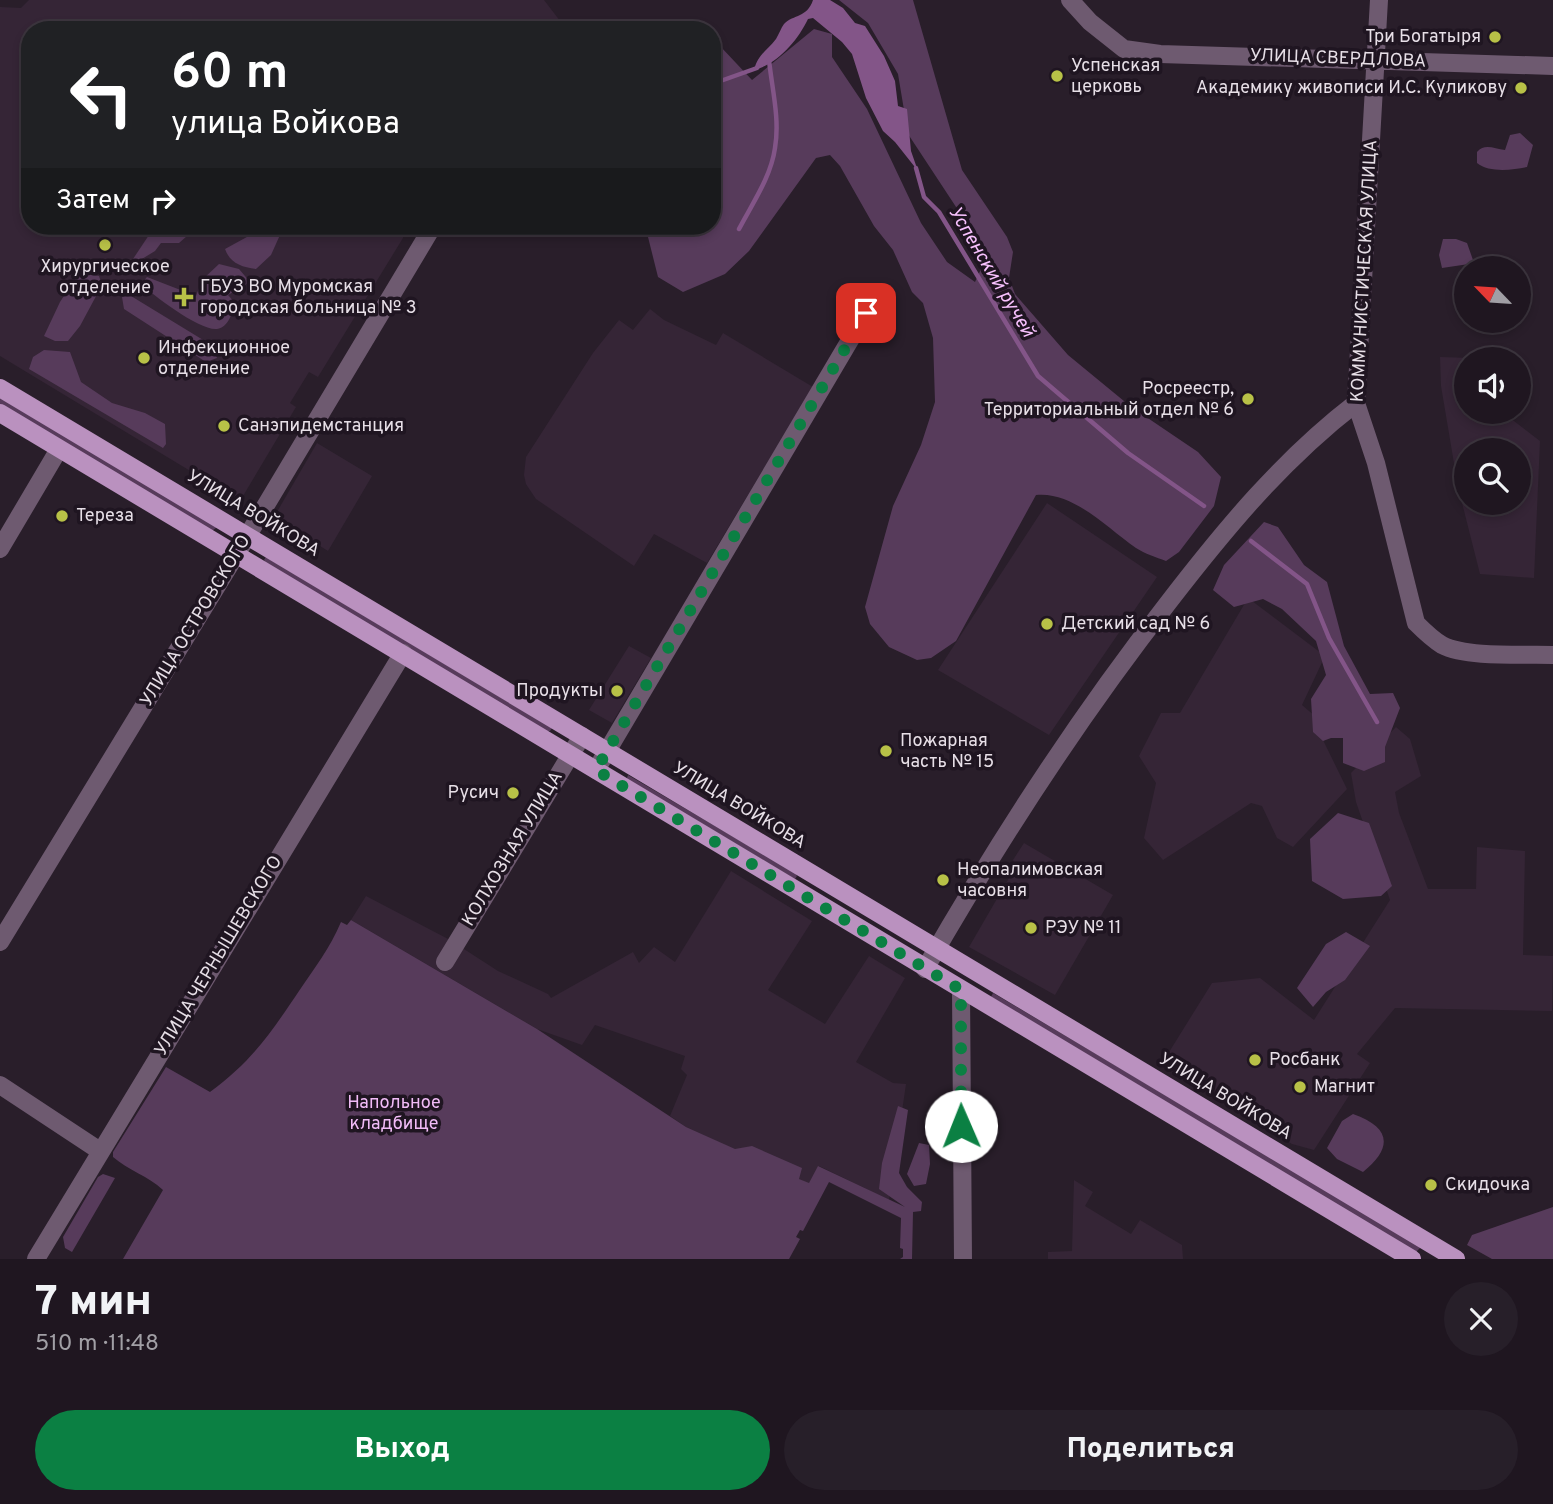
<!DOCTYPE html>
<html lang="ru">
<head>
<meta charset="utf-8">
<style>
  :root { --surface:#1f1620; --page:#271f29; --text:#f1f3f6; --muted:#a19fa5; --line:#3c353e; --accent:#0b8043 }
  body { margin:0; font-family:Overpass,sans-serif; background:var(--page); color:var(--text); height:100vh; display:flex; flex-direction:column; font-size:26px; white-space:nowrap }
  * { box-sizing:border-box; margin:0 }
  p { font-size:23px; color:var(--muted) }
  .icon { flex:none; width:38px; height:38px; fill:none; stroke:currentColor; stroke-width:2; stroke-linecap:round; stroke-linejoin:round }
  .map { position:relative; height:1259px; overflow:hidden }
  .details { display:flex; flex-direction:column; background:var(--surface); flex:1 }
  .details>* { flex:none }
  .guide { position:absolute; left:21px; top:21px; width:700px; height:214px; border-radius:28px; box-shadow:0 4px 10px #0003,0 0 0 2px var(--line); background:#202124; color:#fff; overflow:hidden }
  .needle { width:46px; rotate:295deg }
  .fabs { position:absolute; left:1454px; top:256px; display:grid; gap:14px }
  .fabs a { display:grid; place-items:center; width:77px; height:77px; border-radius:50%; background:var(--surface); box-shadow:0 4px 10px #0003,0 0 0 2px var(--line); font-size:35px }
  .pin { position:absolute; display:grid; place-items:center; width:60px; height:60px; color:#fff; margin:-30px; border-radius:14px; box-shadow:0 4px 10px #0006 }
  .me { position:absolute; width:77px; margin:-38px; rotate:359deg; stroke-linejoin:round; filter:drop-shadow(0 0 5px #0008) }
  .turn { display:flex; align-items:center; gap:24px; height:147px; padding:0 35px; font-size:32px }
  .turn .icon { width:91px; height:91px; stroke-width:2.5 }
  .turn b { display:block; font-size:49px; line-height:60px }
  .then { display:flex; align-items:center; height:66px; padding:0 35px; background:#0003; gap:14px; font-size:26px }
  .round { display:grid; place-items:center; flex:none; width:74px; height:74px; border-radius:37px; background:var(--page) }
  .headline { display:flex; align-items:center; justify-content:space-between; height:119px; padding:0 35px }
  h1 { font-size:42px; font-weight:800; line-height:52px }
  .cta { display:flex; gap:14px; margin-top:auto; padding:14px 35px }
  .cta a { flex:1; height:80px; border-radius:42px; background:var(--accent); color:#fff; font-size:28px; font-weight:800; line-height:80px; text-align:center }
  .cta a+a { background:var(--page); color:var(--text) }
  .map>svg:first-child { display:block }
  .built { fill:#352536; fill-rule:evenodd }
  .green { fill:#573b5b }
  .water { fill:#835588 }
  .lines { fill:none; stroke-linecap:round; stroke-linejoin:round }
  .stream { stroke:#835588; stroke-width:4.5 }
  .minor { stroke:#6e5a70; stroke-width:18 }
  .major { stroke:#ba91bf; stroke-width:18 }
  .route { stroke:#0b8043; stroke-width:12; stroke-dasharray:0 21.6 }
  .poi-dot { fill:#b8c147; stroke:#1f1521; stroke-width:2.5 }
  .labels { text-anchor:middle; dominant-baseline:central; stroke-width:7; stroke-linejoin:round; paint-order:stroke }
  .poi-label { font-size:18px; fill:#e7dfe7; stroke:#1f1521; text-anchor:start }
  .street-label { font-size:18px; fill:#e7dfe7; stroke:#1f1521 }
  .park-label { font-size:18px; fill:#f1bbf7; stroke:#1f1521 }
  .water-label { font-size:19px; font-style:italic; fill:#f8c1fe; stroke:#1f1521 }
</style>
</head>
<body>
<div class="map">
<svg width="1553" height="1259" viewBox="0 0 1553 1259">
  <rect width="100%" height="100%" fill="#291e2a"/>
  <path class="built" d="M29,0H544L567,30H30V226H404L403,238L318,377L309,372L290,403L296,407L240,501L0,356V7L21,8Z
    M650,309L664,320L716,345L723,333L813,387L707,563L654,534L634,566L536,499L526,484L524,475L526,457L593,353L619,320L633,330Z
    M1440,357L1471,358L1466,359V411H1501L1540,441L1534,578L1480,574L1458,487L1441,386ZM1466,450H1519V502H1466Z
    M317,443L372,476L328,551L274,517Z
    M1047,503L1157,577L1049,735L938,670Z
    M1248,598L1325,656L1302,705L1330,729L1323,740L1347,789L1293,847L1277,838L1262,806L1251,803L1163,860L1144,838L1156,783L1139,756L1161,713H1180Z
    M629,646L651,658L612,723L589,710Z
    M1396,727L1410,739L1421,776L1395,792L1399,813L1428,889H1476L1477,847L1525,851L1523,955L1553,956L1552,1011L1395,1008L1357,1054L1370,1063L1314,1150L1292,1144L1161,1065L1212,983L1260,978L1314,1020L1390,900L1356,802L1351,773Z
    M1024,843L1113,895L1055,995L969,947L1016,866L1013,860Z
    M731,871L812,921L768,990L825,1024L869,956L905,978L856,1062L893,1083L906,1084L889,1200L819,1166L809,1184L686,1127L670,1116L687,1075L681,1069L685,1056L595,1025L582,1045L537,1029L351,920L366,896L450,940L498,971L548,994L551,998L633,952L639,963L654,947L675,962Z
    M1074,1180L1093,1192L1085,1206L1131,1234L1140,1220L1182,1245L1183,1259H1048V1252L1072,1251Z"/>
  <path class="green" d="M839,0H913L962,170L1007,237L1013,252L1009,278L1015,294L1068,355L1130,406L1198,452L1221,477L1214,506L1179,552L1166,561C1156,557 1145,554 1136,548C1107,528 1073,491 1036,495L956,641L931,658L917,660L889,647L870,624L865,607L893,506L921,445L935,402L933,338L923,303L912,292L893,250L874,226L840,166L830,155L816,158L749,251L725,274L683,292L658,277L647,233L620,228L574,236L560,226H712V42L720,46L752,80L814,29L832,34V57L867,109L921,223L947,262L975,282L981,269L977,254L960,213L908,134L898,74L868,23Z
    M1520,133L1533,145L1527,167C1513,170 1489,173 1477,163V152C1485,143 1494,149 1505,150L1510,135Z
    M155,226H175L187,236L179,243H161L155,251L137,262L133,259Z
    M267,226H284L271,255L256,269C241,267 230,263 225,249Z
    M1443,239H1456L1467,243L1473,260L1469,264L1442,268L1439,255Z
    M219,264L239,269L250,282L228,295L235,303C232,313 229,327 217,329C200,331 153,295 141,284L147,277L196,296L202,280Z
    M79,273L99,276L102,285L80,326L68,341H55L44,336L60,302Z
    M131,296L213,346L217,358L206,362L124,309L122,297Z
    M44,350L70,352L81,382L112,403L145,413L165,424L166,444L163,448L29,369L33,357Z
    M0,396L217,527L212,531L0,404Z
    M1264,522L1278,527L1304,565L1327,582L1344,646L1370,694L1393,693L1400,708L1385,747V762L1364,771L1343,763V738H1331L1323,741L1313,732L1311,699L1326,675L1316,641L1282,609L1263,599L1234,607L1213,590L1224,565Z
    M266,557L552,728L550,731H546L266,563L264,560Z
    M628,775L795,873L797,876L795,879L628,780L627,778Z
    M1338,813L1369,823L1392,886L1381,896L1343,899L1312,881L1310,839Z
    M351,920L537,1029L686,1127L735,1149L752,1146L802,1168L799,1179L809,1183L818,1166L905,1207L879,1189L882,1163L898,1106L908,1110L899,1173L907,1187L922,1202L921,1211L913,1212L912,1259H900L903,1257V1249L900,1248L901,1218L829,1182L803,1231L800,1230L796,1237L800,1239L789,1259H123L163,1190C148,1176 128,1170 113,1157V1152L166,1067L210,1092C252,1061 270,1034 299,991C314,969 330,948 341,922L347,925Z
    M1346,932L1370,946L1345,980L1326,992L1313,1007L1297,988L1326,944Z
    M993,993L1419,1245L1420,1248L1416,1252L991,997Z
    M1353,1114C1390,1127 1394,1147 1363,1172L1337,1159L1327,1148L1342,1121Z
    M919,1143L929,1145L930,1164L926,1184L914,1186L907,1174Z
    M103,1174L115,1178L72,1252L65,1248L63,1237L98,1177Z
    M1553,1207V1259H1492L1467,1245L1472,1235Z"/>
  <path class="water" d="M813,0H830L843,8L855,23L865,26L884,56L895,81L898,106L907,109L911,151L918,171L895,142L883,131L866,98L852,54L842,42L813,18L808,19C798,40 778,64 754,70C758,54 767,51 776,39C779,34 781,28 784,24C794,14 807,18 813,0Z"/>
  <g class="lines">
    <path class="stream" d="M712,84L757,68
      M916,168L924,197L939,212L1038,376L1128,453L1204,506
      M739,229C752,204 771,177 775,148C780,119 772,89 769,60
      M1251,541L1307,584L1329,638L1377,722"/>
    <path class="minor" d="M1070,0L1090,22L1124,49L1160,54L1553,66
      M1379,0L1356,403L1376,463L1416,623C1424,631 1432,639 1442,645C1467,658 1523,654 1553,655
      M0,549L59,449
      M596,770L866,313
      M0,942L248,535L433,226
      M445,962L582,736
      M925,969C998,842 1078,718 1168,603C1225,529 1282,460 1356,403
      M961,990L963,1259
      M0,1085L100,1151
      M36,1259L403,653"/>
    <path class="major" d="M0,388L1456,1259
      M0,413L1412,1259"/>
  </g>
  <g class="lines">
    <path class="route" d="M866,313L596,770L961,990V1126"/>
  </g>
  <g class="poi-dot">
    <circle cx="1495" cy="37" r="7"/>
    <circle cx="1057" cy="76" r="7"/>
    <circle cx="1521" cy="88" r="7"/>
    <circle cx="105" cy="245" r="7"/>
    <path d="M180.5 286.5h7v7h7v7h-7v7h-7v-7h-7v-7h7z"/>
    <circle cx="144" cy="358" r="7"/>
    <circle cx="1248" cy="399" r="7"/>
    <circle cx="224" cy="426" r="7"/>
    <circle cx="62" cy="516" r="7"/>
    <circle cx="1047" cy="624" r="7"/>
    <circle cx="617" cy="691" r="7"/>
    <circle cx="886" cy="751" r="7"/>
    <circle cx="513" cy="793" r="7"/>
    <circle cx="943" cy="880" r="7"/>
    <circle cx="1031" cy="928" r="7"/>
    <circle cx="1255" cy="1060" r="7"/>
    <circle cx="1300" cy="1087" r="7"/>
    <circle cx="1431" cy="1185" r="7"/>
  </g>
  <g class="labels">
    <g class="poi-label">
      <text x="1481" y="37" text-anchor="end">Три Богатыря</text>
      <text x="1071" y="66">Успенская<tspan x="1071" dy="21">церковь</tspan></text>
      <text x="1507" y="88" text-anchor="end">Академику живописи И.С. Куликову</text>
      <text x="105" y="267" text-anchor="middle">Хирургическое<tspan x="105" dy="21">отделение</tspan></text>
      <text x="200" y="287">ГБУЗ ВО Муромская<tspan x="200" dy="21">городская больница № 3</tspan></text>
      <text x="158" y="348">Инфекционное<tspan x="158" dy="21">отделение</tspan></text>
      <text x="1234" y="389" text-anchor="end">Росреестр,<tspan x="1234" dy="21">Территориальный отдел № 6</tspan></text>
      <text x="238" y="426">Cанэпидемстанция</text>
      <text x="76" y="516">Тереза</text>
      <text x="1061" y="624">Детский сад № 6</text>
      <text x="603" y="691" text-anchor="end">Продукты</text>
      <text x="900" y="741">Пожарная<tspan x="900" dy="21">часть № 15</tspan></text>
      <text x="499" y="793" text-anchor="end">Русич</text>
      <text x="957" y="870">Неопалимовская<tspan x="957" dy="21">часовня</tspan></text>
      <text x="1045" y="928">РЭУ № 11</text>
      <text x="1269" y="1060">Росбанк</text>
      <text x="1314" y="1087">Магнит</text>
      <text x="1445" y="1185">Скидочка</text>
    </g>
    <g class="street-label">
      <text transform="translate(1338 59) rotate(2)">УЛИЦА СВЕРДЛОВА</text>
      <text transform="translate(1365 271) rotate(-87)">КОММУНИСТИЧЕСКАЯ УЛИЦА</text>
      <text transform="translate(253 514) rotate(31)">УЛИЦА ВОЙКОВА</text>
      <text transform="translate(196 621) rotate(-59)">УЛИЦА ОСТРОВСКОГО</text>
      <text transform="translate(739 806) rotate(31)">УЛИЦА ВОЙКОВА</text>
      <text transform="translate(513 849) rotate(-59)">КОЛХОЗНАЯ УЛИЦА</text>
      <text transform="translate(219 956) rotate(-59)">УЛИЦА ЧЕРНЫШЕВСКОГО</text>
      <text transform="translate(1225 1097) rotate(31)">УЛИЦА ВОЙКОВА</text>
    </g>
    <g class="park-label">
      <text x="394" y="1103">Напольное<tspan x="394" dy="21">кладбище</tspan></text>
    </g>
    <g class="water-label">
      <text transform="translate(991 272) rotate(59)">Успенский ручей</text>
    </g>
  </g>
</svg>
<div class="fabs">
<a><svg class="needle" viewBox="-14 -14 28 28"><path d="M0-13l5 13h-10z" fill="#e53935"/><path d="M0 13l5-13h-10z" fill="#a19fa5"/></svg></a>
<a><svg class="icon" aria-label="sound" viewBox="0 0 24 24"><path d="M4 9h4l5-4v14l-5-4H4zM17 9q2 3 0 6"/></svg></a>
<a><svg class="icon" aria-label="search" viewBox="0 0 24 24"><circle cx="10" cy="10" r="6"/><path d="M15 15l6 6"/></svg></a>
</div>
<div class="pin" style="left:866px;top:313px;background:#d93025"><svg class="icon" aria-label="arrive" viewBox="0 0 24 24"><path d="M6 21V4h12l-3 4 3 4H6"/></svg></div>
<svg class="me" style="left:961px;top:1126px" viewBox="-20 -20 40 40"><circle r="19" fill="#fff"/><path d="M0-13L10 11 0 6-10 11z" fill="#0b8043"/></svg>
<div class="guide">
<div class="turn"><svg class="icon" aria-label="left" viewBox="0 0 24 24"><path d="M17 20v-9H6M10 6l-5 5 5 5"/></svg><div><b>60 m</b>улица Войкова</div></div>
<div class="then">Затем<svg class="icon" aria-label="right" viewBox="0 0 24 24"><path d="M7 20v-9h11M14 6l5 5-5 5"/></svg></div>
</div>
</div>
<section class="details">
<div class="headline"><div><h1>7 мин</h1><p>510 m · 11:48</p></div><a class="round"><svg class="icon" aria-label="close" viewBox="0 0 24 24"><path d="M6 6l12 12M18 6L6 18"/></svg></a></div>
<div class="cta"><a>Выход</a><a>Поделиться</a></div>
</section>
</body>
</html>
